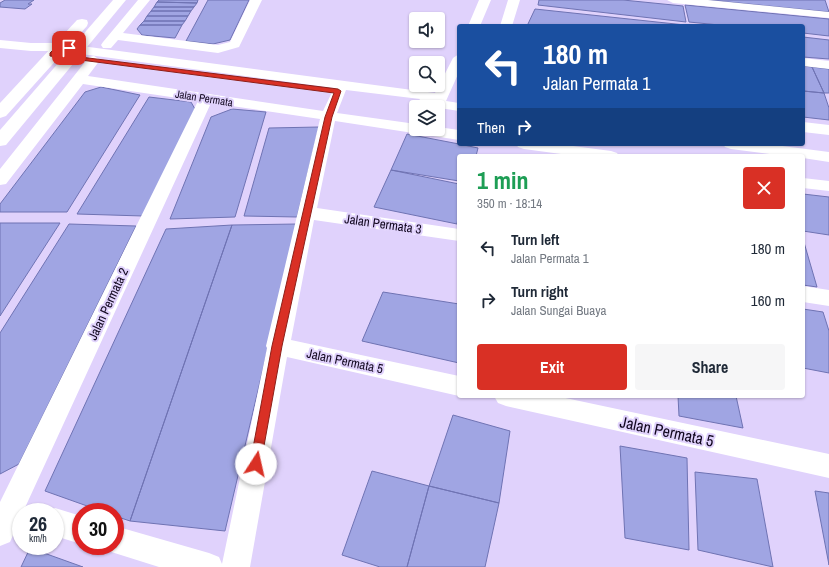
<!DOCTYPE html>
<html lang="en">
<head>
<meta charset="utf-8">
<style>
  :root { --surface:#fff; --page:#f6f6f7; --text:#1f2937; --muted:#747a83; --accent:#d93025 }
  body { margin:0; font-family:"Archivo Narrow",sans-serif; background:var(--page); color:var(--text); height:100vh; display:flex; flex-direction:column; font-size:15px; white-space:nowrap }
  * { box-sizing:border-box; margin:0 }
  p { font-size:13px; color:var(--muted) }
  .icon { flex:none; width:22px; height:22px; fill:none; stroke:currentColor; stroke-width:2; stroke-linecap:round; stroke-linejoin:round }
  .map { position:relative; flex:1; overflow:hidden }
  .panel { position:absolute; left:457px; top:154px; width:348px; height:244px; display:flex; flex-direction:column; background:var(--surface); border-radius:4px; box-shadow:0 1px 3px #0004 }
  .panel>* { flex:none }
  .hud { position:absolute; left:457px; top:24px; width:348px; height:122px; border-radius:4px; box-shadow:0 1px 3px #0004; background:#1a4fa0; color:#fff; overflow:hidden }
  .controls { position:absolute; left:409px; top:12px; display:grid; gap:8px }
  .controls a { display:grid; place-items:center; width:36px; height:36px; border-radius:4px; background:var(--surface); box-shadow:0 1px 3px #0004; font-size:20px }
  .speed { position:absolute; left:12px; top:503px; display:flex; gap:8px; font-size:20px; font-weight:700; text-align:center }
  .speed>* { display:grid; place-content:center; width:52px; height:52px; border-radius:50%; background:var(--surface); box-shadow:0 1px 3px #0004; line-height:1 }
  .speed small { font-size:10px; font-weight:400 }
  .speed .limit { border:6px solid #d22; background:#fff; color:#111 }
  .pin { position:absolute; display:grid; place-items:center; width:34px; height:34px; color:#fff; margin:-17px; border-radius:8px; box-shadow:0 2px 6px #0006 }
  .me { position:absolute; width:44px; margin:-22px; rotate:10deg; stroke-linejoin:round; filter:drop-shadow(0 0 3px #0008) }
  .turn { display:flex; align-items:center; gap:14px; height:84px; padding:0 20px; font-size:18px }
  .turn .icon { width:52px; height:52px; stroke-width:2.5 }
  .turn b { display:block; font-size:28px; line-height:34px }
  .then { display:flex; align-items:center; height:38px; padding:0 20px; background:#0003; gap:8px; font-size:15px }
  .round { display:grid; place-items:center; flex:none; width:42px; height:42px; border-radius:4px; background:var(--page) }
  .head { display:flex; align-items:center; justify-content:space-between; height:68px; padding:0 20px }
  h1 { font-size:24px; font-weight:700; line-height:30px; color:#1e9e55 }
  .button { display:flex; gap:8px; margin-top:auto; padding:8px 20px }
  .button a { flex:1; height:46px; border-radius:4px; background:var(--accent); color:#fff; font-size:16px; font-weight:700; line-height:46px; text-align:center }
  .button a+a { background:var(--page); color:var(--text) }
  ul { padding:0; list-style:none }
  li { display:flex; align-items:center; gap:12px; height:52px; padding:0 20px }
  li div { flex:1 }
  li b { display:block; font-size:15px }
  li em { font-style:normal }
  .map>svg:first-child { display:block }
  .building { fill:#a0a5e3; stroke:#6f73b3 }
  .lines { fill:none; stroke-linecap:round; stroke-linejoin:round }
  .minor { fill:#fff; fill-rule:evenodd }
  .tertiary { fill:#fff; fill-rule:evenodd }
  .route { fill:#d93025; stroke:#8d1f18 }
  .labels { text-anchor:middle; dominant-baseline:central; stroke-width:4; stroke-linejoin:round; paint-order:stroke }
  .far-street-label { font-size:11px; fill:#10061e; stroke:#e0d2fc }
  .street-label { font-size:13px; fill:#10061e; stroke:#e0d2fc }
  .near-street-label { font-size:16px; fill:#10061e; stroke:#e0d2fc }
</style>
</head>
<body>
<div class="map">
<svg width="829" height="567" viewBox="0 0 829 567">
  <rect width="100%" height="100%" fill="#e0d2fc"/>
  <path class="building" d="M5,0H34L28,4H32L25,9L0,7V3Z
    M159,0H198L197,3L157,2Z
    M208,0H249L230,40L213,44L186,41Z
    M539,0H623L683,6L686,22L538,5Z
    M708,0H825L829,12Z
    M157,2L197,3L194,7H154Z
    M685,5L829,19V36L803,33V26H729L689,22Z
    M154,7H194L191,11H151Z
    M535,9L685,25V26H527Z
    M151,11H191L188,16H147Z
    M147,16H188L185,21H144Z
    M144,21H185L182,25H140Z
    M140,25H182L175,38L142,35L137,29Z
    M803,37L829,40V59L803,57Z
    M803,66L812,67L824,93L803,91Z
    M812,67L829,69V93H824Z
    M101,87L140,95L67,212H0V204L85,92Z
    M803,91L824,93L829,108V120L803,117Z
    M149,97L191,102L195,109L143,216L77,214Z
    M232,109L266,112L235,217L170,219L211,117Z
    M319,127L297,217L244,216L269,128Z
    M407,134L459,144L478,148L476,156H459V181L391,170Z
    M391,170L459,184V212L457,224L374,207Z
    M803,194L829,197V235L803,231Z
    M0,223H60L0,316Z
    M69,224L136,226L19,464L0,474V333Z
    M297,224L225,531L130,521L232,225Z
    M232,225L130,521L115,516V512H104L45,491L166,229Z
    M803,239L817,287L803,285Z
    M383,292L459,304V363L362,341Z
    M803,309L823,312L829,331V373L803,368Z
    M678,396H736L743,428L679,416Z
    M453,415L510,431L499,503L429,486Z
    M620,446L687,458L689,550L625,538Z
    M372,471L429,486L407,567H380L342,555Z
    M695,472L757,479L773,567L698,550Z
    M429,486L499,503L485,567H407Z
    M815,491L829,493V565Z
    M30,548L83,567H21Z"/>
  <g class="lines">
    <path class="minor" d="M138,0H150L123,33L218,45L230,42L250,0H262L239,47L218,53L118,40L111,48H103L101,45L103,42Z
      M479,0H491L480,26H468Z
      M508,0H520L512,26H500Z
      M667,0H708L829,12V18L673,3Z
      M0,40L31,43H59L435,93L453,58L459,54V72L446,101L459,103V111L420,105L418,102L420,99L346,90L337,113L416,124V129H438V127L459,130V140L335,121L317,208L459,229V241L314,220L291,340L459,376V396L287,357L250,567H159L105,550L103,546H115V526L209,553L219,557L222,564L267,348L266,346L320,119L211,103L23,512H21V517L10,542L0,546V502L198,101L83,84L6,184L0,185V169L89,57L94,56L100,60L88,76L323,111L334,88L59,51H31L0,48Z
      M803,58L829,61V69L803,66Z
      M803,122L829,125V135L803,132Z
      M516,144H558L611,151L617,153L619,156H576L524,149L518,147Z
      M723,144H767L829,152V162L803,158V156H785L731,149L725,147Z
      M803,178L829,181V191L803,188Z
      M803,286L829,290V306L803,302Z
      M494,396H556L829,454V478L506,406L498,403Z
      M55,508L81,516V544L55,536V512H46Z"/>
    <path class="tertiary" d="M113,0H126L6,145L0,146V130Z
      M82,19L87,20L88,23L87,26L6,116L0,118V103L77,20Z"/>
  </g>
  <path class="route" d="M57,46L71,48L69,50L61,49L56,54L338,89L341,91L332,117L311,213L282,346L260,468L256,470L251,468L250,464L272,346L325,117L334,93L50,56V53Z"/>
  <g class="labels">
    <g class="far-street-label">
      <text transform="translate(204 98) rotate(9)">Jalan Permata</text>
    </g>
    <g class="street-label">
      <text transform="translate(383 224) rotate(8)">Jalan Permata 3</text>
      <text transform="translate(108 304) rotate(-65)">Jalan Permata 2</text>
      <text transform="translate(345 361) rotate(12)">Jalan Permata 5</text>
    </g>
    <g class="near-street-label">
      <text transform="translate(667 431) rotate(12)">Jalan Permata 5</text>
    </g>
  </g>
</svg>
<div class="controls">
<a><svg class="icon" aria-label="sound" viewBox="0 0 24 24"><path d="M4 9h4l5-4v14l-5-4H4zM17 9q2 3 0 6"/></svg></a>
<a><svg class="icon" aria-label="search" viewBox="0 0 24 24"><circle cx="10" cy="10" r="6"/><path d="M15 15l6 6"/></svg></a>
<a><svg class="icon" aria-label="layers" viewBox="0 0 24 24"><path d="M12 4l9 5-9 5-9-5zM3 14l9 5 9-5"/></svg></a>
</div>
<div class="speed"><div>26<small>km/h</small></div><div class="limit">30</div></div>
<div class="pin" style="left:69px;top:48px;background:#d93025"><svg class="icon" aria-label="arrive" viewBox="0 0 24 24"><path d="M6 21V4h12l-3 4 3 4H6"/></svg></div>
<svg class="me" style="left:256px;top:464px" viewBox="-20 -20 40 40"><circle r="19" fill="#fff"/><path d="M0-13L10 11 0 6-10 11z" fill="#d93025"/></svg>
<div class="hud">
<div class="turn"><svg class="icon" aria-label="left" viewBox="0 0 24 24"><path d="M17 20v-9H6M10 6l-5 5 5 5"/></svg><div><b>180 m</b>Jalan Permata 1</div></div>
<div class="then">Then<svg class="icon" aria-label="right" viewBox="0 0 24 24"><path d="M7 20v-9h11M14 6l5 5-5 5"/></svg></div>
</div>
<section class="panel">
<div class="head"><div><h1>1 min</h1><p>350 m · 18:14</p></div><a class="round" style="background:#d93025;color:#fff"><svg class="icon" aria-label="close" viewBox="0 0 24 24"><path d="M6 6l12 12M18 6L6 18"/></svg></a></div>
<ul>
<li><svg class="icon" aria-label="left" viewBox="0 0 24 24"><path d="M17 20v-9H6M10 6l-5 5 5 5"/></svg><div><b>Turn left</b><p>Jalan Permata 1</p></div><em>180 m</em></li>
<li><svg class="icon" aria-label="right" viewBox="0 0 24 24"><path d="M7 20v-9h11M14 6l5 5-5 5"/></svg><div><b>Turn right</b><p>Jalan Sungai Buaya</p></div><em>160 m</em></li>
</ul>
<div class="button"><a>Exit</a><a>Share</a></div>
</section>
</div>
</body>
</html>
